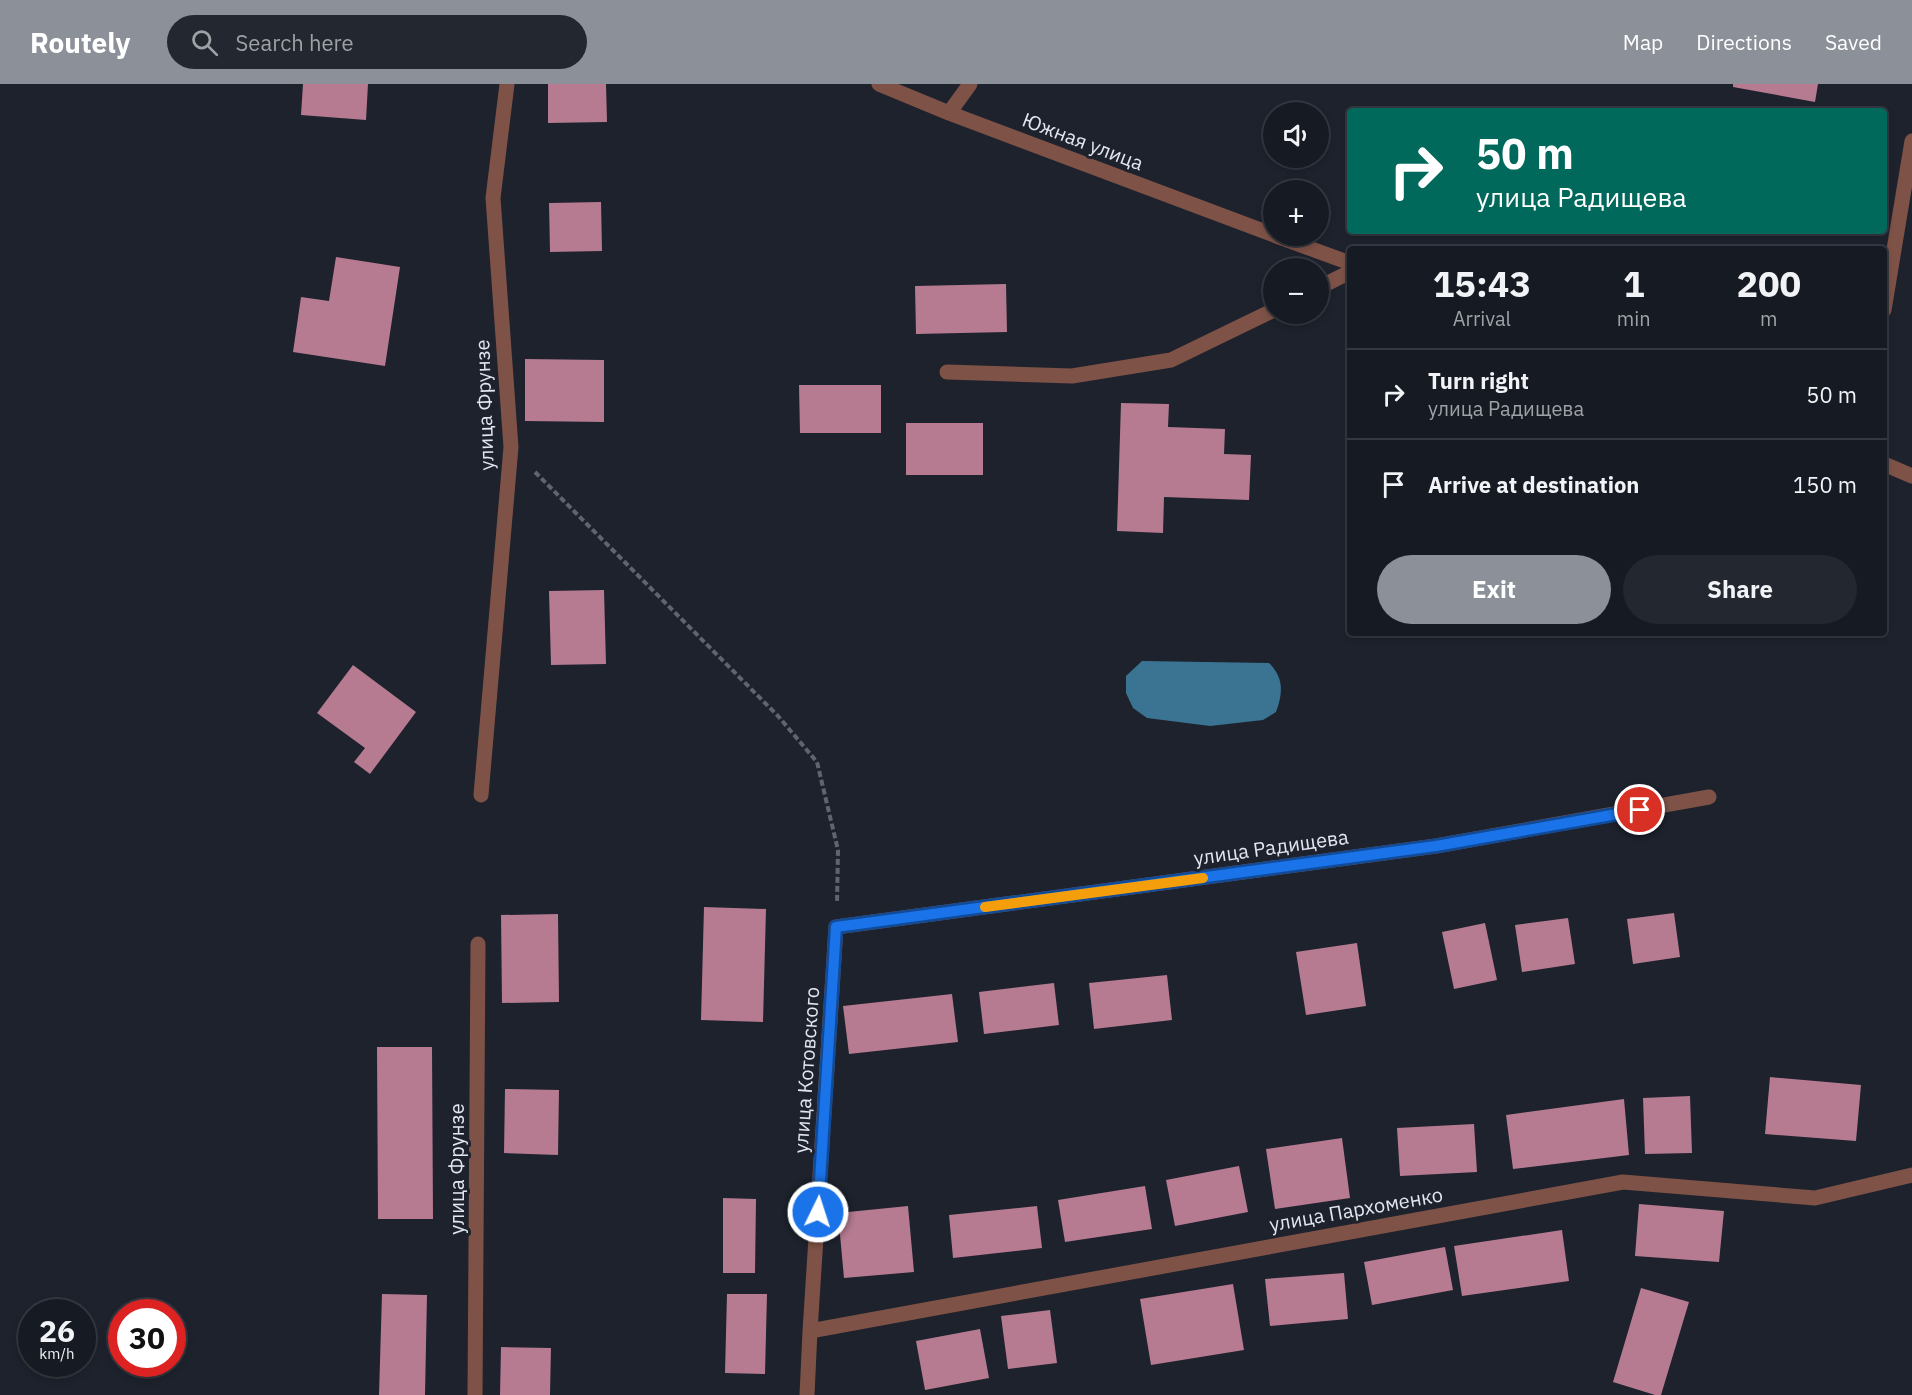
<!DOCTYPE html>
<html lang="en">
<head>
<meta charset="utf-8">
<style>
  :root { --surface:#161a22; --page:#23272f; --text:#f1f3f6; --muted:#9ea1a5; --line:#353840; --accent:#8c9099 }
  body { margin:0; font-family:"IBM Plex Sans",sans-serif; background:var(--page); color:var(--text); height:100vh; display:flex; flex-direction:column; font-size:22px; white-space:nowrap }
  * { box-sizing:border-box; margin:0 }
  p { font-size:20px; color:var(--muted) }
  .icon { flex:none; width:33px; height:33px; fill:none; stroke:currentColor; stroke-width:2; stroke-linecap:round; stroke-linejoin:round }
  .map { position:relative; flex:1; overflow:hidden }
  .sheet { position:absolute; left:1347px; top:162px; width:540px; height:390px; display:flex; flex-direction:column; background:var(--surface); border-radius:6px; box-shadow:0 3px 9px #0003,0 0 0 2px var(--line) }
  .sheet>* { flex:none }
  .banner { position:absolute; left:1347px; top:24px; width:540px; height:126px; border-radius:6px; box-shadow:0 3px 9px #0003,0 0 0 2px var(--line); background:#00695c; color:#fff; overflow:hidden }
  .buttons { position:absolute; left:1263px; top:18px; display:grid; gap:12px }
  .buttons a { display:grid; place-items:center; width:66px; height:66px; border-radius:50%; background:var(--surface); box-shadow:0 3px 9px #0003,0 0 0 2px var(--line); font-size:30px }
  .speed { position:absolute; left:18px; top:1215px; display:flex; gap:12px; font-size:30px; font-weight:700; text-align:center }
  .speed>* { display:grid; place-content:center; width:78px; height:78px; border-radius:50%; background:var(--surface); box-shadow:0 3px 9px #0003,0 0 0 2px var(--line); line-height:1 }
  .speed small { font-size:15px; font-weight:400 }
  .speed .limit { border:9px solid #d22; background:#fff; color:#111 }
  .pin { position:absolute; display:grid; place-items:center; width:51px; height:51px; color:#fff; margin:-26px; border:3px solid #fff; border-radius:50%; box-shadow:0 2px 6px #0007 }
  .me { position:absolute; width:66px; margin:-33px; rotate:4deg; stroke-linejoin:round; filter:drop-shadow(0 0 4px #0008) }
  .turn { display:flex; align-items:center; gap:21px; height:126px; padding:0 30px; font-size:27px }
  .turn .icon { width:78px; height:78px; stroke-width:2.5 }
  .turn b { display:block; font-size:42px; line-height:51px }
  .eta { display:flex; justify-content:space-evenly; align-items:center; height:102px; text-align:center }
  .eta b { font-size:36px; font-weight:800; line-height:42px }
  .action { display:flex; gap:12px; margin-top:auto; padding:12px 30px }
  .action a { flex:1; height:69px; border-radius:36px; background:var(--accent); color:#fff; font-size:24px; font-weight:800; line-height:69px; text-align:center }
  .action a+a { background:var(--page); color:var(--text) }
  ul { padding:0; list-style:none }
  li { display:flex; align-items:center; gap:18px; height:90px; padding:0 30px; border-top:2px solid var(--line) }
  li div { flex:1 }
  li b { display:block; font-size:22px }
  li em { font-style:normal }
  header { display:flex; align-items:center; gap:36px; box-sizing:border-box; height:84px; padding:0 30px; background:var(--accent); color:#fff }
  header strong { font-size:28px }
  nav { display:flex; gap:33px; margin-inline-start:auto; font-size:21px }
  .search { width:420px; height:54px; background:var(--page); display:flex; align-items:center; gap:15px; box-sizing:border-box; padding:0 21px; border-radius:33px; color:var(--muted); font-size:22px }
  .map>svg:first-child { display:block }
  .water { fill:#3b7393 }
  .building { fill:#b67b91 }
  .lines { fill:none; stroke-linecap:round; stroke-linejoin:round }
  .path { stroke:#5f646e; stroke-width:4; stroke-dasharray:6 3; stroke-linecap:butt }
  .minor { stroke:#7e5247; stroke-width:15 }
  .route-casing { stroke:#114b97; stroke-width:15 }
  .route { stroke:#1a73e8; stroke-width:10 }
  .slow { stroke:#f59e0b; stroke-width:10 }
  .labels { text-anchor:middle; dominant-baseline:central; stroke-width:6; stroke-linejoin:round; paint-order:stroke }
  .street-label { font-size:20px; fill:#e2e6ee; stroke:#1d222d }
</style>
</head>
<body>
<header>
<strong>Routely</strong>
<div class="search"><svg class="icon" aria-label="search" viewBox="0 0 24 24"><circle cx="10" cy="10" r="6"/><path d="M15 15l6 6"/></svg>Search here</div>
<nav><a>Map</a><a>Directions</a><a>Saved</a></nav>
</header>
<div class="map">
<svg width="1912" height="1311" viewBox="0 0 1912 1311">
  <rect width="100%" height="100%" fill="#1d222d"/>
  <path class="water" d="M1142,577L1269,579C1284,594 1283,609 1276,628L1263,636L1210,642L1147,634L1133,624L1126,609V592Z"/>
  <path class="building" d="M303,0H368L366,36L301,31Z
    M548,0H606L607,38L548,39Z
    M1733,0H1818L1815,18L1733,3Z
    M601,118L602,167L550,168L549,119Z
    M336,173L400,183L385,282L293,268L301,213L329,217Z
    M1006,200L1007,248L916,250L915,202Z
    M525,275L604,276V338L525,337Z
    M799,301H881V349H800Z
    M1121,319L1169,320L1168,343L1225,345L1224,370L1251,371L1249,416L1164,413L1163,449L1117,447Z
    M906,339H983V391H906Z
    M604,506L606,580L551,581L549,507Z
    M353,581L416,628L370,690L354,678L365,664L317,629Z
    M704,823L766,825L763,938L701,936Z
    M1674,829L1680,873L1633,880L1627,835Z
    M558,830L559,918L502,919L501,831Z
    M1568,834L1575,880L1522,888L1515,841Z
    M1485,839L1497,896L1454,905L1442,848Z
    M1357,859L1366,922L1306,931L1296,868Z
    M1167,891L1172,936L1094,945L1089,899Z
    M1054,899L1059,941L984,950L979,908Z
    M952,910L958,958L849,970L843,922Z
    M377,963H432L433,1135H378Z
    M1770,993L1861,1001L1856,1057L1765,1050Z
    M505,1005L559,1006L558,1071L504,1069Z
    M1690,1012L1692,1069L1645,1070L1643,1014Z
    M1624,1015L1629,1071L1513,1085L1506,1031Z
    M1474,1040L1477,1088L1400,1092L1397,1044Z
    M1342,1054L1350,1114L1275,1125L1266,1065Z
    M1239,1082L1248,1128L1175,1142L1166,1096Z
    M1145,1102L1152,1145L1065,1158L1058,1116Z
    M723,1114L756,1115L755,1189H723Z
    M1639,1120L1724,1127L1719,1178L1635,1172Z
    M908,1122L914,1188L844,1194L838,1129Z
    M1037,1122L1042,1164L953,1174L949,1131Z
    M1562,1146L1569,1197L1462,1212L1454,1162Z
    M1445,1163L1453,1206L1372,1221L1364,1178Z
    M1344,1189L1348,1235L1270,1242L1265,1195Z
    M1233,1200L1244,1266L1151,1281L1140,1215Z
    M1641,1204L1689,1218L1661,1311H1655L1613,1298Z
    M382,1210L427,1211L425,1311H379Z
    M727,1210H767L765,1290L725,1289Z
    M1050,1226L1057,1279L1008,1285L1001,1232Z
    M980,1245L989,1294L925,1306L916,1257Z
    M501,1263L551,1264L550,1311H500Z"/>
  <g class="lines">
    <path class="path" d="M535,388L778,632L817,678L838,766L837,818"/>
    <path class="minor" d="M879,0L949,29L1274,151
      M949,29L970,0
      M1276,152L1350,179
      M1318,204L1350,188
      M1884,226L1912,57
      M947,288L1072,292L1171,276L1274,226
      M1884,380L1912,392
      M481,711L511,363L493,114L507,0
      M810,1247L1623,1098L1815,1114L1912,1091
      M475,1311L478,860
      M807,1311L810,1247L836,843L1436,762L1709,713"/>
  </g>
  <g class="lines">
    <defs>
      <path id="route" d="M818,1128L836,843L1436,762L1640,726"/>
    </defs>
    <use href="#route" class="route-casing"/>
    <use href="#route" class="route"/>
    <path class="slow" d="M985,823L1203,794"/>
  </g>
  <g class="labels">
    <g class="street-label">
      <text transform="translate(1083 57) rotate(21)">Южная улица</text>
      <text transform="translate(484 321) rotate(-92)">улица Фрунзе</text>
      <text transform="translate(1271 763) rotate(-8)">улица Радищева</text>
      <text transform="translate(806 986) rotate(-86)">улица Котовского</text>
      <text transform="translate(456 1085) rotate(-90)">улица Фрунзе</text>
      <text transform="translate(1356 1125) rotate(-10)">улица Пархоменко</text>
    </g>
  </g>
</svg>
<div class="buttons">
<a><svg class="icon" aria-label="sound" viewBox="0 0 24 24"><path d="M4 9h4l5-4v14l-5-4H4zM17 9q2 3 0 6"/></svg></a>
<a>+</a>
<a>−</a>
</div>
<div class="speed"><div>26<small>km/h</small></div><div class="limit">30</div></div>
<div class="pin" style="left:1640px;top:726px;background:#d93025"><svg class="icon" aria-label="arrive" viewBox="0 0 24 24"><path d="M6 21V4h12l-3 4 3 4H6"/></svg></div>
<svg class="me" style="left:818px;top:1128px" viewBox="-20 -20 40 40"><circle r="17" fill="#1a73e8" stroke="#fff" stroke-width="3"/><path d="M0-11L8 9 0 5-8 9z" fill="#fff"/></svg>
<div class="banner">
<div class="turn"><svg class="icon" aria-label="right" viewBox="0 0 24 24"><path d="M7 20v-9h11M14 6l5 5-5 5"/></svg><div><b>50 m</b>улица Радищева</div></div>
</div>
<section class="sheet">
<div class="eta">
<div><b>15:43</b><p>Arrival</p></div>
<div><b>1</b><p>min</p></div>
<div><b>200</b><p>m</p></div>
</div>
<ul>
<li><svg class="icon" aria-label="right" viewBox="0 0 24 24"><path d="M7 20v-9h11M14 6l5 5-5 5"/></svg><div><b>Turn right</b><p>улица Радищева</p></div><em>50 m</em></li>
<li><svg class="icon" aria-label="arrive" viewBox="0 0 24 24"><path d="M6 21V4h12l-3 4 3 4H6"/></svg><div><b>Arrive at destination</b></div><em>150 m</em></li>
</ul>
<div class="action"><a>Exit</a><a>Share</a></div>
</section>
</div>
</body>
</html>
